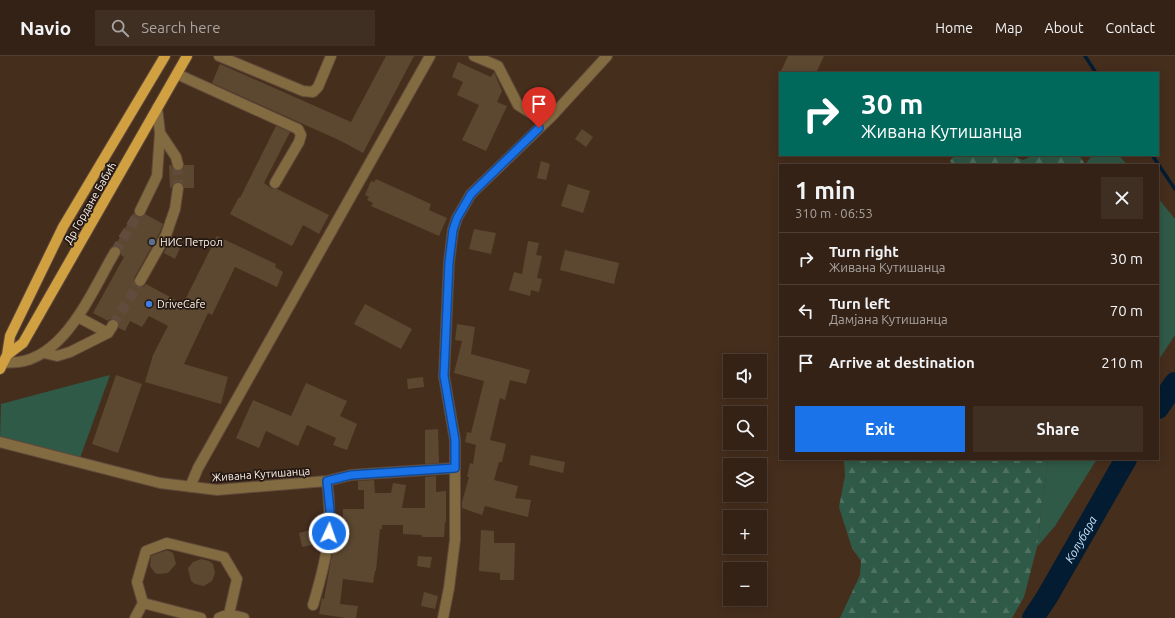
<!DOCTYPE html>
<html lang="en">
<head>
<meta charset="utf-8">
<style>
  :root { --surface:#342216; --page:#3f2f23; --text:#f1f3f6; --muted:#a9a4a1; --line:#4e3f35; --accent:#1a73e8 }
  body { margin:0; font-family:Ubuntu,sans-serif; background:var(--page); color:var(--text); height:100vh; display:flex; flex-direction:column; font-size:15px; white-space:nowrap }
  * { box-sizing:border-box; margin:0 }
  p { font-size:13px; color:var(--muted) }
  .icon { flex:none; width:22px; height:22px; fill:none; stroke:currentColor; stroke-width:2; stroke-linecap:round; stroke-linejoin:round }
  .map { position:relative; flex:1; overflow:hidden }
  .panel { position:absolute; left:779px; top:108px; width:380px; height:296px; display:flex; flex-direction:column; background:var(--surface); border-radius:0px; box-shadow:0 2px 10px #0003,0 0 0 1px var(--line) }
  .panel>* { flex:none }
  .guide { position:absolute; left:779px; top:16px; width:380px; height:84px; border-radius:0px; box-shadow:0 2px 10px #0003,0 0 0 1px var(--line); background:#00695c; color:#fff; overflow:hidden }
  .fabs { position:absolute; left:723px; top:298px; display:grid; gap:8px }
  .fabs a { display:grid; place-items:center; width:44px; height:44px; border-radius:0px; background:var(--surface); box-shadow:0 2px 10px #0003,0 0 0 1px var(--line); font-size:20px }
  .pin { position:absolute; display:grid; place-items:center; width:34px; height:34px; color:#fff; margin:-41px -17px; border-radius:50% 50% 50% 0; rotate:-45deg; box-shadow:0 0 4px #0007 }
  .pin .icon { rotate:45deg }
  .me { position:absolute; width:44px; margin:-22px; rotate:3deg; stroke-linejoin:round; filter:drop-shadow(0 0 3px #0008) }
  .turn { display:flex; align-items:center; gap:14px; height:84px; padding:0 16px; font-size:18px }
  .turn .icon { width:52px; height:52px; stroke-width:2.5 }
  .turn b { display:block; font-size:28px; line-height:34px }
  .round { display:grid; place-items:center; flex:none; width:42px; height:42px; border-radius:0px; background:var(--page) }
  .summary { display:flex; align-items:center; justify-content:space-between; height:68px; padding:0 16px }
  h1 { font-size:24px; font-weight:700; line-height:30px }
  .cta { display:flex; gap:8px; margin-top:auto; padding:8px 16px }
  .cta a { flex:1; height:46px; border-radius:0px; background:var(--accent); color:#fff; font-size:16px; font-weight:700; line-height:46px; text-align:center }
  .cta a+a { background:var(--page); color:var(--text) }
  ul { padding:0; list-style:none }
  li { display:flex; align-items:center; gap:12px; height:52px; padding:0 16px; border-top:1px solid var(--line) }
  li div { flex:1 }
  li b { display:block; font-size:15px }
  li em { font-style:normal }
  header { display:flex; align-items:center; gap:24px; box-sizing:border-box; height:56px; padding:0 20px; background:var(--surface); border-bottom:1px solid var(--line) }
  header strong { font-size:19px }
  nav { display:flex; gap:22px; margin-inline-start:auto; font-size:14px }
  .search { width:280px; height:36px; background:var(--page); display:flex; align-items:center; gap:10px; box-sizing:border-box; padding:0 14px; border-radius:0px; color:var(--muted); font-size:15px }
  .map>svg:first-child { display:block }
  .green { fill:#305a48 }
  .forest { fill:url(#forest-firs) }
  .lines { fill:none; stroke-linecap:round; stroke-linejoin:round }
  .stream { stroke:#031c31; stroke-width:3.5 }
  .river { stroke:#031c31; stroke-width:22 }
  .building { fill:#5c4831 }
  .minor-tunnel { stroke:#624b3c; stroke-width:10; stroke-dasharray:10 5; stroke-linecap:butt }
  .minor-casing { stroke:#60493a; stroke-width:12 }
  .major-casing { stroke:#60493a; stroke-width:12 }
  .minor { stroke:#826b41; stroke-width:10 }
  .major { stroke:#d0a041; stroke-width:10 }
  .route-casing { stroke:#114b97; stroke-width:10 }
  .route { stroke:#1a73e8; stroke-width:7 }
  .service-dot { fill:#5c6f8a; stroke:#241912; stroke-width:1.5 }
  .shop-dot { fill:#3f7fe0; stroke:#241912; stroke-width:1.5 }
  .labels { text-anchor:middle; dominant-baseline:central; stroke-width:3.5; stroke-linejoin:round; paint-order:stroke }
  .street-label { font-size:11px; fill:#fef1e9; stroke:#241912 }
  .poi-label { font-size:11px; fill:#fef1e9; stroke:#241912; text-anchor:start }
  .water-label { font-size:12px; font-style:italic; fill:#c8e4fe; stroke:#241912 }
</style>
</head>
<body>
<header>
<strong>Navio</strong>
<div class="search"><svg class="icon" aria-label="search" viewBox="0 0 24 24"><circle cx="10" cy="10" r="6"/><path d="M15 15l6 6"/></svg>Search here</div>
<nav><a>Home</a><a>Map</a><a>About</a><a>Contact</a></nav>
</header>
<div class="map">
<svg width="1175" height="562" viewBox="0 0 1175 562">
  <defs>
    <pattern id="forest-firs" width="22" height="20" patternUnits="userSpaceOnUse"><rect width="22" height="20" fill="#305a48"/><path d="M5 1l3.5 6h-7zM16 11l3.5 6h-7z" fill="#4f7262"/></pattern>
  </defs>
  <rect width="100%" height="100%" fill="#462e1d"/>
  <path class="green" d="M1092,99H1118L1128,109H1085Z
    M1158,142L1175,163V279L1158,305Z
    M110,319L80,402L0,384L1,348Z
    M1048,403H1097L1055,470L1037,491Z"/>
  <path class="forest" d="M955,99H1010L1023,104L1034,99H1079L1085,108L953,109L950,105Z
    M844,403H1048L1037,491L1024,541L1012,562H840L860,519L861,505L852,492L839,451L845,420Z"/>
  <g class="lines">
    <path class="stream" d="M1085,0L1096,17
      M1152,99L1175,133"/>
    <g class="river">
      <path d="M1158,352L1175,327"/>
      <path id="s1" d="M1033,562L1047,541L1126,403"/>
    </g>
  </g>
  <path class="building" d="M386,0H414L363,97L341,85L212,27L220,8L351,66Z
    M788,0H824L816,17H780Z
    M458,6L491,21L494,16L502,35L497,46L507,50L486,95L462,84L479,49L457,39L463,26L452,21Z
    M276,70L290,76L264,127L272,133H277L329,159L319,178L303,169L292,190L230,158L239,141L240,142Z
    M582,73L593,81L586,91L575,83Z
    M541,105L550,108L546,124L537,122Z
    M169,109H171L174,114L179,115L183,113L184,109H194V132H184L182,127L179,126H175L171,132H170Z
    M376,123L431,148L429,154L447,162L439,180L371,150L373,147L367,144L369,141L365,139L371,125L374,126Z
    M568,128L590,135L583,157L561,150Z
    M134,156L138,161H141L145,158L163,168L160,176L134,222V228L137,231H143L146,228L183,248L217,180L276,208L275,211L283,216L277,231L235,211L212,259L208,257L184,308L228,321L221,348L145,326L153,299L168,270L149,260L142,271L130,265L125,275L119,272V266L116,263H110L108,265L93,257L124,201L121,199L120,192L115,190Z
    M474,173L496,177L491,198L469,193Z
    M528,185L539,187L536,199L542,200L537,222L542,223L539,236L531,234L530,240L509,234L514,216L522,218Z
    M169,186L180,192L175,203L164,197Z
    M565,194L619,207L614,228L560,214Z
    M365,248L412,273L401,293L354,268Z
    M457,268L475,271L471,298L530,314L526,328L510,324L505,344L500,342L490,384L506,388L502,406H499L494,424L518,430L515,442L531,444L528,461L485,450L482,459L462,452V446L469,421H467L470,407L473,408L476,389L465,386L467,376L471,377L484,325L454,317L462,285L455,284Z
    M116,319L142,328L118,397L92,388Z
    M423,321L424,331L408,333L407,323Z
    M306,327L347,345L340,360L357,368L347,394L333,389L336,382L307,369L298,390L266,375L259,392L236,382L253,344L291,360Z
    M438,373L439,407L425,408V374Z
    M531,399L565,406L563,417L529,409Z
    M436,420V436L446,435V466H445L444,481H422V479L403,478V469H382V473H380L376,515H375L373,527L343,523L340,548L358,550L356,562H346L319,558L322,542L324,543L335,482H337L338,467H343V453H364V434H358V425L374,424L375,437H391L393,427L406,429L402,452H425V421Z
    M319,472L322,483L321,487L302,491L299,477Z
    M481,474L494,475V487H515L514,524H500V517L479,515Z
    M167,494L173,497L176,508L168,517L159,518L155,517L150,510L151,500Z
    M418,500L432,501L430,512L417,510Z
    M201,503L209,505L213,508L215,517L212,525L204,530L195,528L191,525L188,512L193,506Z
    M424,536L438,540L435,553L421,550Z"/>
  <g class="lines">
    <path class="minor-tunnel" d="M178,109V132
      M115,196L140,155
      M113,269L140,225"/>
    <defs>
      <path id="minor" d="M219,0L303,35L313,36L318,31L331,0
        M474,0L498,10L518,49L534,59L551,61
        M177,18L298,73L301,79L299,86L275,127
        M160,77L176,101L178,109
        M140,155L157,120L160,77L157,52
        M140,225L166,179L175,153L178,132
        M78,261L108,277
        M44,297L57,300L70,296L108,277L113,269
        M3,306C61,314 91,236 115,196
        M0,386L160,427L217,434L327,425L351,419L455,412
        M190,431L198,412L430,0
        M313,549C318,532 323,515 326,497C331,473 330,449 327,425
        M135,562L143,547
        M201,562L143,547L137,526L146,495L167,487L224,501L237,523L229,558
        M219,562L229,558L244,562
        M443,562L449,532L455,484V384L444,320L449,206L453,174L457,162L471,138L551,61L607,0"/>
      <path id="major" d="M7,299L23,287L187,0
        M0,313L7,299L10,280L63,171L165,0"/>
    </defs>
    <use href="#minor" class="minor-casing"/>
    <use href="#major" class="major-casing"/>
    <use href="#minor" class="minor"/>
    <use href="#major" class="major"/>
  </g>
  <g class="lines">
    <defs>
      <path id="route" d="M329,477L330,455L327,425L351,419L455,412V384L444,320L449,206L453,174L457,162L471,138L539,72"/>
    </defs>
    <use href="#route" class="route-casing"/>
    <use href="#route" class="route"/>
  </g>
  <circle class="service-dot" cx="152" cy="186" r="4"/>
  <circle class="shop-dot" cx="149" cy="248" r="4"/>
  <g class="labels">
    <g class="street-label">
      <text transform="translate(90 147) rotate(-60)">Др Гордане Бабић</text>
      <text transform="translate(261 418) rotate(-4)">Живана Кутишанца</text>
    </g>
    <g class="poi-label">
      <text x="160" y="186">НИС Петрол</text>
      <text x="157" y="248">DriveCafe</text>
    </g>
    <g class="water-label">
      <text stroke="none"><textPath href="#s1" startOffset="92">Колубара</textPath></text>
    </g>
  </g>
</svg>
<div class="fabs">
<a><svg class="icon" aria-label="sound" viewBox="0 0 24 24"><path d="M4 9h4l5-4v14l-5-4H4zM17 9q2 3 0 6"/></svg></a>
<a><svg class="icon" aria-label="search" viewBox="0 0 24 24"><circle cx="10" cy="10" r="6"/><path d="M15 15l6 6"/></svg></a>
<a><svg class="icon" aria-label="layers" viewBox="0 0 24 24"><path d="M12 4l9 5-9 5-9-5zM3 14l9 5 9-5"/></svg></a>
<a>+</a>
<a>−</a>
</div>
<div class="pin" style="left:539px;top:72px;background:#d93025"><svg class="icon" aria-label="arrive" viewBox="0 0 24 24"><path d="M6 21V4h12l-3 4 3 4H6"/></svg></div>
<svg class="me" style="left:329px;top:477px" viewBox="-20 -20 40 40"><circle r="17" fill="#1a73e8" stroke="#fff" stroke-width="3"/><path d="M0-11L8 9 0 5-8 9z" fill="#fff"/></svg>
<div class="guide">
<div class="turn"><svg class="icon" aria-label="right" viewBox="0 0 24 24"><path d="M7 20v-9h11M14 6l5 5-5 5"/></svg><div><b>30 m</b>Живана Кутишанца</div></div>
</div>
<section class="panel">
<div class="summary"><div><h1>1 min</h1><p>310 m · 06:53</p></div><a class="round"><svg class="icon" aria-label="close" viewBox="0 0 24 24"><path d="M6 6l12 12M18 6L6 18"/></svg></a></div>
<ul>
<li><svg class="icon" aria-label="right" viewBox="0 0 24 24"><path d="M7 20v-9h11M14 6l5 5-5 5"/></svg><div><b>Turn right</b><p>Живана Кутишанца</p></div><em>30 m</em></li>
<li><svg class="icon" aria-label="left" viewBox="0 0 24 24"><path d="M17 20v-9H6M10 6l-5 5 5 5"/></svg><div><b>Turn left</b><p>Дамјана Кутишанца</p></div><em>70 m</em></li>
<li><svg class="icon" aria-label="arrive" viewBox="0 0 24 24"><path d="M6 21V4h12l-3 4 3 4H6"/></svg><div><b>Arrive at destination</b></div><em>210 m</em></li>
</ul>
<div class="cta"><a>Exit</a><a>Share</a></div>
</section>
</div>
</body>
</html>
